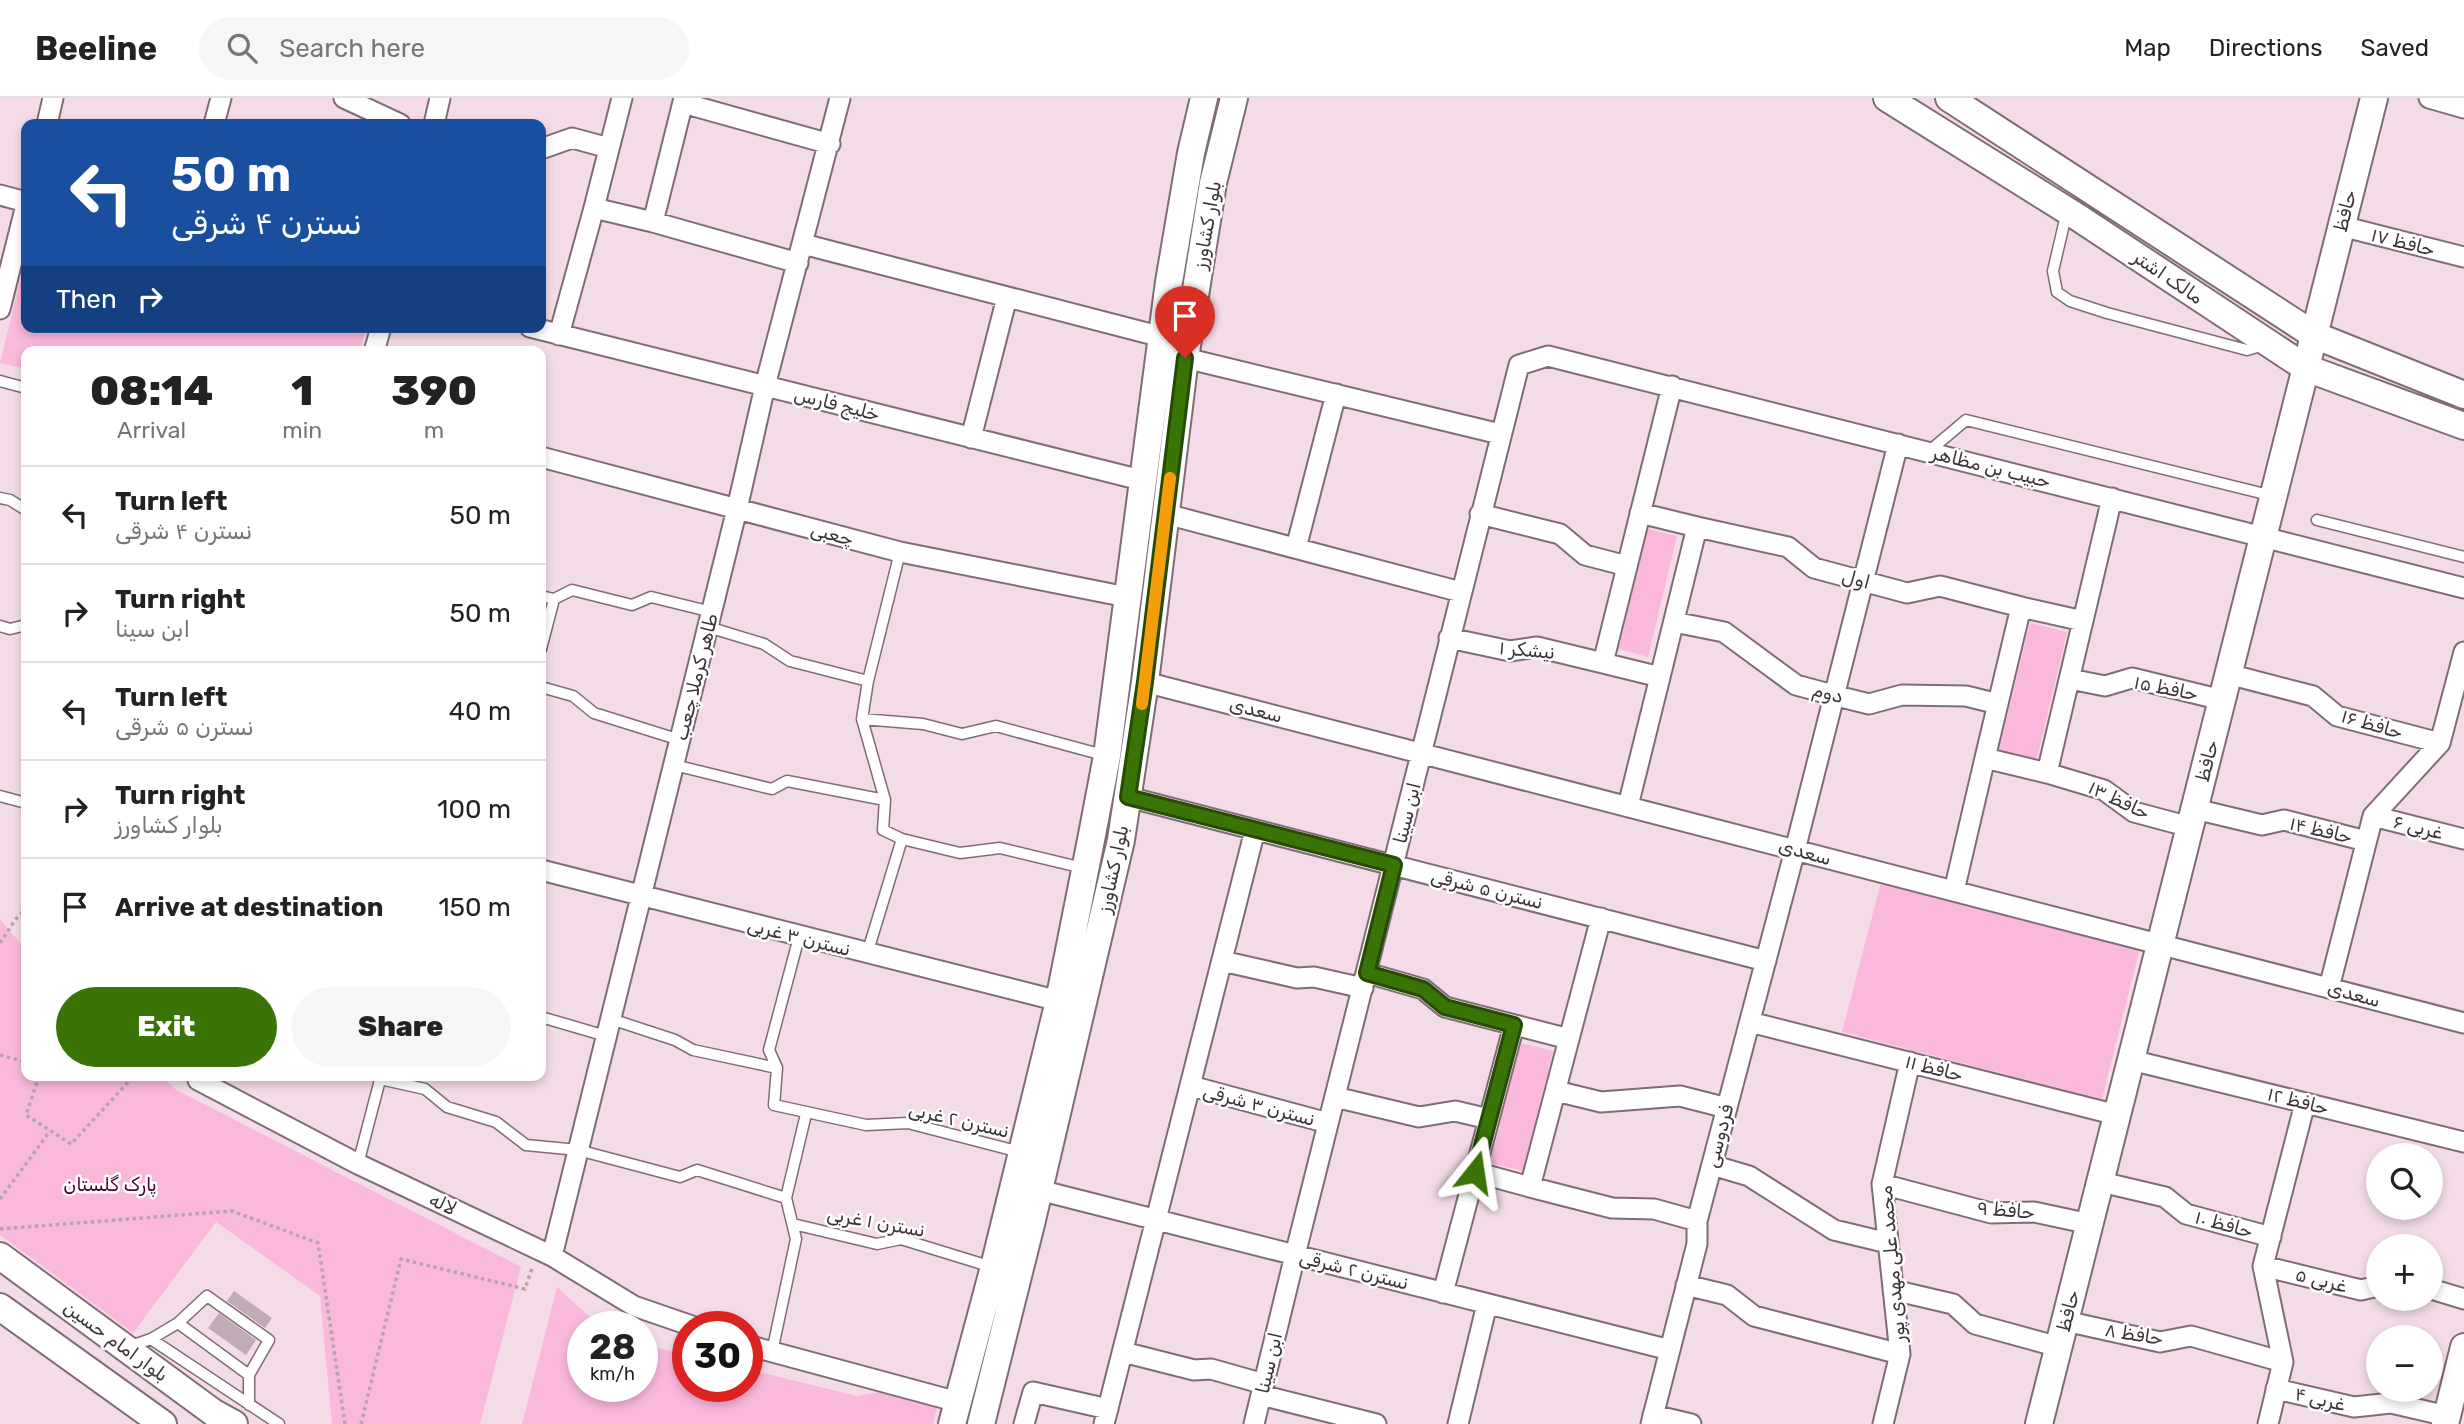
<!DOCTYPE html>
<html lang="en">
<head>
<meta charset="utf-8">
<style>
  :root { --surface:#fff; --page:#f6f6f6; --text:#222; --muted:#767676; --line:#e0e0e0; --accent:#3a7407 }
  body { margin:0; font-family:Rubik,"Noto Naskh Arabic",sans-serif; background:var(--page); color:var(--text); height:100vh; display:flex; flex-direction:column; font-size:26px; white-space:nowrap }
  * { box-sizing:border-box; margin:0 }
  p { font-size:23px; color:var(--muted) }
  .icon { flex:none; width:38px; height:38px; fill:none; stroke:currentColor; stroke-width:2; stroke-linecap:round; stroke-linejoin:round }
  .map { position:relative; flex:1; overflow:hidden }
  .panel { position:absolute; left:21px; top:248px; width:525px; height:735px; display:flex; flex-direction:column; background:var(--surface); border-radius:14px; box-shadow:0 4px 10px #0003 }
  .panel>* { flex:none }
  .banner { position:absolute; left:21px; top:21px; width:525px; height:214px; border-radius:14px; box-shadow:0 4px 10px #0003; background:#1a4fa0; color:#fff; overflow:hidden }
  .buttons { position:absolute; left:2366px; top:1045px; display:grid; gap:14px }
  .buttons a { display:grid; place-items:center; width:77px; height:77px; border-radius:50%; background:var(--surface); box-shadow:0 4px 10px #0003; font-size:35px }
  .speed { position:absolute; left:567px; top:1213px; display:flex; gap:14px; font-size:35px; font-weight:700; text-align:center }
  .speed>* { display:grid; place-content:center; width:91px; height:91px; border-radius:50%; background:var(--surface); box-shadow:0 4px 10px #0003; line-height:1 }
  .speed small { font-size:18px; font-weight:400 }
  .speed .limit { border:10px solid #d22; background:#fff; color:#111 }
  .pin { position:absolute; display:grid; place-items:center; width:60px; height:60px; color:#fff; margin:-72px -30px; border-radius:50% 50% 50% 0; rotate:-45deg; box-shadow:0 0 7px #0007 }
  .pin .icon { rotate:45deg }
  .me { position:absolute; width:77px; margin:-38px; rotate:15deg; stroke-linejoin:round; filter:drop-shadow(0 0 5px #0008) }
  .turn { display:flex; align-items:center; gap:24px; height:147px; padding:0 35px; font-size:32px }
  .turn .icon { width:91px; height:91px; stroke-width:2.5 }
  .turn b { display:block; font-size:49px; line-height:60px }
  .then { display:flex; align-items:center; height:66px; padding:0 35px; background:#0003; gap:14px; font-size:26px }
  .eta { display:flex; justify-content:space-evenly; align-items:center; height:119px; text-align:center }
  .eta b { font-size:42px; font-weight:800; line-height:49px }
  .button { display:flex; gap:14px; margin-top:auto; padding:14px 35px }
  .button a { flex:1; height:80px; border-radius:42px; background:var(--accent); color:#fff; font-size:28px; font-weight:800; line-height:80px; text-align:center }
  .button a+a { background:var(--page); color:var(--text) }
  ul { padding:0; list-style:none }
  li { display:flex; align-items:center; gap:21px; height:98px; padding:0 35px; border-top:2px solid var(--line) }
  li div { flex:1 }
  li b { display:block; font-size:26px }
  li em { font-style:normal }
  header { display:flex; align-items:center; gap:42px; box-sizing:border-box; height:98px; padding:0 35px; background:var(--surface); border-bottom:2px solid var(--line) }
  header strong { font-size:33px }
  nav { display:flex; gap:38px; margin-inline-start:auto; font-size:24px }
  .search { width:490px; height:63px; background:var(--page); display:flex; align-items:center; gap:18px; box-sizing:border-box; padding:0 24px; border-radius:38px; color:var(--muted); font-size:26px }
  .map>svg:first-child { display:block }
  .green { fill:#fbb8dd }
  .building { fill:#c1abb6 }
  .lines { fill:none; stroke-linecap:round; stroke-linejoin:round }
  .lane-casing { stroke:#806c76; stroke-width:13 }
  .street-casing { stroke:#806c76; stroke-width:23 }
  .secondary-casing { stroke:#806c76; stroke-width:30 }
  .path { stroke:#b6a4ad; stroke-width:3.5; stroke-dasharray:3.5 3.5; stroke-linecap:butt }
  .lane { stroke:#fff; stroke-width:10 }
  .street { stroke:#fff; stroke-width:19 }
  .secondary { stroke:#fff; stroke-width:26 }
  .route-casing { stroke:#264b05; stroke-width:18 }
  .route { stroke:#3a7407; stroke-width:12 }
  .slow { stroke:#f59e0b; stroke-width:12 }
  .labels { text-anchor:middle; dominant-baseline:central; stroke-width:5; stroke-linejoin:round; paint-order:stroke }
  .street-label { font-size:19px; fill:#3c3338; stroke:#fff }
  .park-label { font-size:19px; fill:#4e0036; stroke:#fff }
</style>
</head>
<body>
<header>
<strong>Beeline</strong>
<div class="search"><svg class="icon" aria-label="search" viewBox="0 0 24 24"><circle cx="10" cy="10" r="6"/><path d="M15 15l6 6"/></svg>Search here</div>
<nav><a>Map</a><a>Directions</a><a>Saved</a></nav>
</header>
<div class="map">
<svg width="2464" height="1326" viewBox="0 0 2464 1326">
  <rect width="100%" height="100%" fill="#f3dce7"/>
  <path class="green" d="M26,159V229H366L360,254H26V271L0,265Z
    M1648,431L1677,438L1648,559L1619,551Z
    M2030,525L2067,534L2037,661L1999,652Z
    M1881,784L2140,850L2102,1001L1842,934Z
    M0,821L26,852V978H162L175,991L521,1169L480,1326H332L320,1198L216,1124L133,1235L0,1137Z
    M1520,945L1553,953L1523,1073L1490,1065Z
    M557,1189L600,1228H583V1288H642V1246L688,1257V1288H747V1271L857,1298L895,1292L938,1305L933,1326H522Z"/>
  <path class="building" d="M234,1193L272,1220L265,1230L227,1203Z
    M219,1215L256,1242L246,1257L208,1230Z"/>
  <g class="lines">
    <defs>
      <path id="lane" d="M2067,113L2053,173L2057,194L2070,203L2107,215L2247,252L2264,247
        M0,283L26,290
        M1928,354L1966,322L2273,398
        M0,400L10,402L26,412
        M2317,422L2464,459
        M541,498L554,501L541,551
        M554,501L572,492L632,507L651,499L712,514
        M0,528L10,531L26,527
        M708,529L764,546L790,563L868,583
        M541,589L573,598L594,615L680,642
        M862,621L923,626L962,636L996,628L1107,658
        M674,667L772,691L787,683L885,702
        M0,698L26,705
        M902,741L960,755L1000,750L1083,770
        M799,839L769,952L777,970L774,1007L866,1027L908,1025L1020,1054
        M867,856L902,741L883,732L885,702L862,621L868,583L900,454
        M541,919L606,938
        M611,921L675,942L693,952L777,970
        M380,981L425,991L447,1009L496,1024L526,1047L578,1052L680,1079L697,1072L786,1100
        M358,1066L381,978
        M793,1126L877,1146L901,1141L992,1169
        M178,1225L249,1277
        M151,1241L178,1225L207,1198L269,1242L249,1277V1307
        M128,1249L151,1241L279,1326
        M772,1254L796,1141L786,1100L806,1016"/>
      <path id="street" d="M344,0L400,26
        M622,0L594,110L653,124L684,0
        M2429,0L2464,10
        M683,5L830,46
        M47,26L53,0
        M214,26L221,0
        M434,26L440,0
        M541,51L572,40L609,50
        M0,97L26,104
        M653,124L798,165
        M2341,128L2464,159
        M803,146L1162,239
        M0,211L26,107
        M530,229L1145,383
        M559,237L594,110
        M374,254L381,229
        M1185,260L1500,336
        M971,340L1007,199
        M541,359L900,454L1127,499
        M1640,415L1697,429L1660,579L1603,565L1672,288
        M1166,416L1461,494
        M1480,416L1560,436L1585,457L1627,468
        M1697,429L1788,449L1814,470L1907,495L1940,488L2021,509
        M1296,450L1336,296
        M2083,523L2021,509L1985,660L2047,675L2112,400
        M1674,524L1724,534L1796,587L1833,597L1869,606L1902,597L1966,598L1998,606
        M1449,540L1510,553L1537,549L1603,565
        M2228,576L2313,598L2337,618L2440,645
        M2070,581L2105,588L2132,580L2222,602
        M1145,584L2464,925
        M2047,675L2104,692L2134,714L2190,729
        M1128,699L1766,863
        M1628,708L1660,579
        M2195,711L2262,727L2284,722L2366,743
        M2373,718L2464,741
        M541,772L1059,903
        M1954,793L1985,660
        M1222,863L1297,880L1314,879L1363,890
        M1367,875L1423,891L1445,909L1569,941L1530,1089L1475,1074L1514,927
        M2329,890L2373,718L2440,645L2464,554
        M1750,924L2117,1017
        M1569,941L1601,820
        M2131,962L2464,1044
        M199,978L198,982L358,1066L552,1158L634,1208L692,1228
        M1191,988L1328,1025
        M1556,993L1601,1004L1680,998L1727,1010
        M1335,999L1419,1019L1455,1013L1489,1021
        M1712,1067L1749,1078L1834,1132L1888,1145
        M2101,1084L2165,1099L2186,1116L2271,1139
        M1882,1086L1991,1115L2034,1114L2090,1126
        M1530,1089L1612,1110L1654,1111L1697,1123
        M1039,1092L1670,1252
        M552,1158L737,411L765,288L840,0
        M2263,1168L2361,1192L2378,1188
        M1686,1187L1727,1197L1754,1218L1900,1256
        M2431,1191L2464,1201
        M1893,1192L1953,1206L1975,1226L2059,1249
        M1443,1195L1475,1074
        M2065,1223L2160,1244L2191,1238L2283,1264
        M747,1247L958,1304
        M1123,1254L1194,1272L1211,1271L1264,1286
        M2276,1291L2354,1309L2391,1305L2447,1318
        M1261,1297L1376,1326
        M1653,1317L1691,1326
        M1024,1326L1033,1294L1108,1311
        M1104,1326L1255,732
        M1254,1326L1295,1157L1519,267L1548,258L2464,490
        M1458,1326L1487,1206
        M1651,1326L1697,1146V1123L1795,752L1898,346
        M1883,1326L1900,1256L1882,1086L1910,964
        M2268,1326L2283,1264L2263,1168L2305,1005"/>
      <path id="secondary" d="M1887,0L2079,120L2306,270L2464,328
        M1949,0L2314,237L2464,297
        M0,1158L214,1315L234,1326
        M0,1209L163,1326
        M952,1326L994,1169L1059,903L1092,737L1107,658L1169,184L1191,55L1204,0
        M981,1326L1031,1126L1121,742L1145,584L1185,260L1213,85L1234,0
        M2039,1326L2374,0
        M2445,1326L2464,1249"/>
    </defs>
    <use href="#lane" class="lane-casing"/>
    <use href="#street" class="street-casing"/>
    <use href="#secondary" class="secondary-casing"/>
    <path class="path" d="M0,845L15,822L26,810
      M0,957L26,964
      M39,978L26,1017L71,1046L134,978
      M0,1101L50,1033
      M0,1131L232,1113L318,1145L345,1326
      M361,1326L401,1161L525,1191L532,1170"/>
    <use href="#lane" class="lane"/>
    <use href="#street" class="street"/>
    <use href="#secondary" class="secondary"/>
  </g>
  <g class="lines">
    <defs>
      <path id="route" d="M1185,260L1145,584L1128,699L1394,767L1367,875L1423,891L1445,909L1514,927L1475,1074"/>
    </defs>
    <use href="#route" class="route-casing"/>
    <use href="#route" class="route"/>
    <path class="slow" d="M1142,606L1170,380"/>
  </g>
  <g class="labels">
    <g class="street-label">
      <text transform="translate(2345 113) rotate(-76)">حافظ</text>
      <text transform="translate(1207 127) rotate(-80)">بلوار کشاورز</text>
      <text transform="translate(2403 144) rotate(14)">حافظ ۱۷</text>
      <text transform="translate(2168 179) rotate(34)">مالک اشتر</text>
      <text transform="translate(837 306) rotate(14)">خلیج فارس</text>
      <text transform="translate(1991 369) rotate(14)">حبیب بن مظاهر</text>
      <text transform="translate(832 436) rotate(15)">چعبی</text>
      <text transform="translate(1856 481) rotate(15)">اول</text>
      <text transform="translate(1527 552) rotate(5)">نیشکر ۱</text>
      <text transform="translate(696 579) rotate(-76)">طاهر کرملا چعب</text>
      <text transform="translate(2166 590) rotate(11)">حافظ ۱۵</text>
      <text transform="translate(1828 595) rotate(15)">دوم</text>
      <text transform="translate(1256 612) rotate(14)">سعدی</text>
      <text transform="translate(2372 626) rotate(16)">حافظ ۱۶</text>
      <text transform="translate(2207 663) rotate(-76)">حافظ</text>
      <text transform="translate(2119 702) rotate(25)">حافظ ۱۳</text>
      <text transform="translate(1407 715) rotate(-76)">ابن سینا</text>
      <text transform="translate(2418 729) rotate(14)">۶ غربی</text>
      <text transform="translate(2321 732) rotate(13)">حافظ ۱۴</text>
      <text transform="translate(1805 754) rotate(15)">سعدی</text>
      <text transform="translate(1113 771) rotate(-78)">بلوار کشاورز</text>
      <text transform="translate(1487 791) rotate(14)">نسترن ۵ شرقی</text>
      <text transform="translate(799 839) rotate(14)">نسترن ۳ غربی</text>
      <text transform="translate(2354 896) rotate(15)">سعدی</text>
      <text transform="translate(1934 970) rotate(14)">حافظ ۱۱</text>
      <text transform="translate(2298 1003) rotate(14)">حافظ ۱۲</text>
      <text transform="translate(1259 1007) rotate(15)">نسترن ۳ شرقی</text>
      <text transform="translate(959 1022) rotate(13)">نسترن ۲ غربی</text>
      <text transform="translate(1719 1038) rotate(-75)">فردوسی</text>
      <text transform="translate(443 1106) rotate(25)">لاله</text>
      <text transform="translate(2006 1112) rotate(5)">حافظ ۹</text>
      <text transform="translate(876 1124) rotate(10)">نسترن ۱ غربی</text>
      <text transform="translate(2224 1126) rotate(15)">حافظ ۱۰</text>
      <text transform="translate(1892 1166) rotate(-95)">محمد علی مهدی پور</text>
      <text transform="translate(1354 1172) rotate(14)">نسترن ۲ شرقی</text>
      <text transform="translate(2321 1182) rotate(14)">۵ غربی</text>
      <text transform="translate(2068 1213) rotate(-76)">حافظ</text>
      <text transform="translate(2134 1236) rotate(9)">حافظ ۸</text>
      <text transform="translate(116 1243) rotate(36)">بلوار امام حسین</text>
      <text transform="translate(1269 1265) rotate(-77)">ابن سینا</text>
      <text transform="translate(2320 1301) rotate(13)">۴ غربی</text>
    </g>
    <g class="park-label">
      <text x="110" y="1086">پارک گلستان</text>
    </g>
  </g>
</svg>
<div class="buttons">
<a><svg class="icon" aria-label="search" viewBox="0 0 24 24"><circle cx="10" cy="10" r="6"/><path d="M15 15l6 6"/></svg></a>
<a>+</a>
<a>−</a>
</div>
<div class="speed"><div>28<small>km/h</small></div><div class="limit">30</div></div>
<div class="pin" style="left:1185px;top:260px;background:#d93025"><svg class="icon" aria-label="arrive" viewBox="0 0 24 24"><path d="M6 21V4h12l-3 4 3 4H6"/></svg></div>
<svg class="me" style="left:1475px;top:1074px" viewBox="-20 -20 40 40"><path d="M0-17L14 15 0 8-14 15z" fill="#3a7407" stroke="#fff" stroke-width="4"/></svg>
<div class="banner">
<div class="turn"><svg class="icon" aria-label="left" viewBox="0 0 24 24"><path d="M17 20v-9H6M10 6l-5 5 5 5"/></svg><div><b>50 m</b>نسترن ۴ شرقی</div></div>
<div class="then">Then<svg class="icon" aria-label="right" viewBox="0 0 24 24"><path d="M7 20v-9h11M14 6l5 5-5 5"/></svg></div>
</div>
<section class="panel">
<div class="eta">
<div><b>08:14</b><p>Arrival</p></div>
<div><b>1</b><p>min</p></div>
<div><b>390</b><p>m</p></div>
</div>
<ul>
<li><svg class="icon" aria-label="left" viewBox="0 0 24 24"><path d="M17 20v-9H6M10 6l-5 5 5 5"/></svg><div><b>Turn left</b><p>نسترن ۴ شرقی</p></div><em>50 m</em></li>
<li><svg class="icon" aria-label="right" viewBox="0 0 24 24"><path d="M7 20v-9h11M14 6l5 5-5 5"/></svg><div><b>Turn right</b><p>ابن سینا</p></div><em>50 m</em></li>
<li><svg class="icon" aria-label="left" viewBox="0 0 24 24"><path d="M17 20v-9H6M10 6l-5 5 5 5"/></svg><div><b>Turn left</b><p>نسترن ۵ شرقی</p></div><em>40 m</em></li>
<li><svg class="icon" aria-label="right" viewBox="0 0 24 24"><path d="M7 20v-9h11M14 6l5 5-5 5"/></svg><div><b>Turn right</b><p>بلوار کشاورز</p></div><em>100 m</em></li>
<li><svg class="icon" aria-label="arrive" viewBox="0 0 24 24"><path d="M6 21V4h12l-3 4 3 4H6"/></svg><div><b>Arrive at destination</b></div><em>150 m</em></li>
</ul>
<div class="button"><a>Exit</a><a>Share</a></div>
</section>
</div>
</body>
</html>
